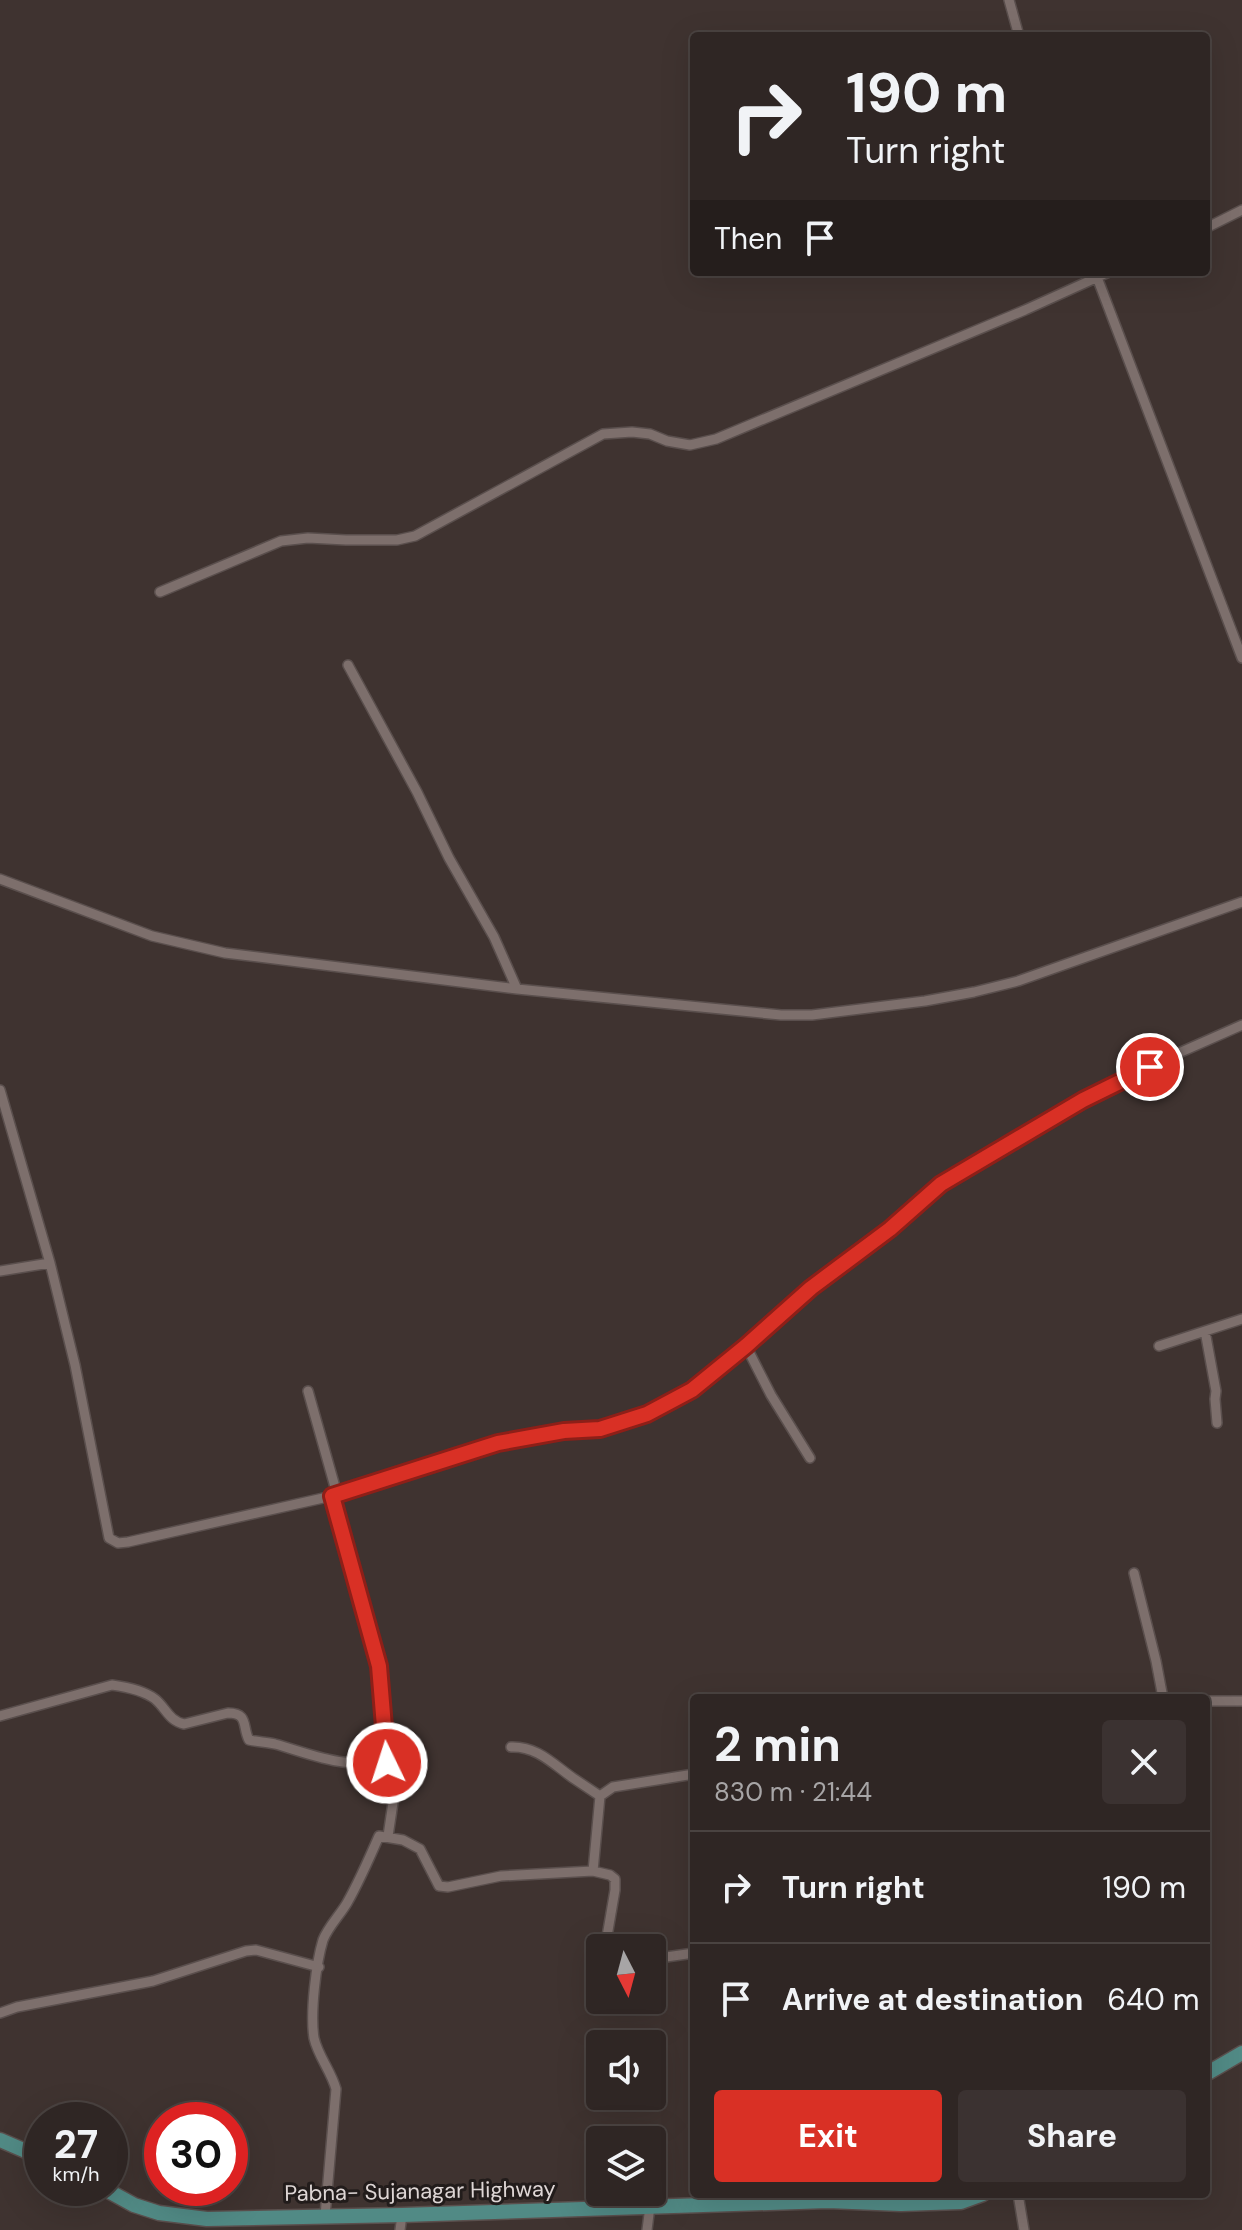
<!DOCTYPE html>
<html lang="en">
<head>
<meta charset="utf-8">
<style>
  :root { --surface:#2f2624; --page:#3b3231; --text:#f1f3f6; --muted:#a7a5a6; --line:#4a4341; --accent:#d93025 }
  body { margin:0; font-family:"DM Sans",sans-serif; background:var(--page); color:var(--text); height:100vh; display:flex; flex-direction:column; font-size:30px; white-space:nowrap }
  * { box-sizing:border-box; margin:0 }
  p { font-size:26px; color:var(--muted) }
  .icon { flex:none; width:44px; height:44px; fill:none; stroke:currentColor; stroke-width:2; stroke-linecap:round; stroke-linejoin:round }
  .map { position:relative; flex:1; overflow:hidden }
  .side { position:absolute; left:690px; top:1694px; width:520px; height:504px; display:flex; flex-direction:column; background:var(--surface); border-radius:8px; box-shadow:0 8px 32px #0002,0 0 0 2px var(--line) }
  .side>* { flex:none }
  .guide { position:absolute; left:690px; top:32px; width:520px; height:244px; border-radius:8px; box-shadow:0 8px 32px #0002,0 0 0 2px var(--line); background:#2f2624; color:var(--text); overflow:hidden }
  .needle { width:52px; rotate:174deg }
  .buttons { position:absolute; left:586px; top:1934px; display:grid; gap:16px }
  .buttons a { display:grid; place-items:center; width:80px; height:80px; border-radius:8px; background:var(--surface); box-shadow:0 8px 32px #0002,0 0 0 2px var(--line); font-size:40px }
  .speed { position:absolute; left:24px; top:2102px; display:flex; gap:16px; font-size:40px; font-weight:700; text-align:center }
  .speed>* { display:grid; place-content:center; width:104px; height:104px; border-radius:50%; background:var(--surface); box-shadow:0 8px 32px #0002,0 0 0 2px var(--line); line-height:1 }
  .speed small { font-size:20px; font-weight:400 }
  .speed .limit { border:12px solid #d22; background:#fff; color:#111 }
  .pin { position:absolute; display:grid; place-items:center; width:68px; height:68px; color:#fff; margin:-34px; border:4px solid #fff; border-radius:50%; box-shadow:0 2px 8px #0007 }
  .me { position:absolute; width:88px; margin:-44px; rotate:356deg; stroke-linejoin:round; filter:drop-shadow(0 0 6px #0008) }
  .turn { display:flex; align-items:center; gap:28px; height:168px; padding:0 24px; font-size:36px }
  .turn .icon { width:104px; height:104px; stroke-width:2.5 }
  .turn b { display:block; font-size:56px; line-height:68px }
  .then { display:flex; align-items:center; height:76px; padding:0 24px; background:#0003; gap:16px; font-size:30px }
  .round { display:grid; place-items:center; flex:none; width:84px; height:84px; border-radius:8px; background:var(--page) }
  .headline { display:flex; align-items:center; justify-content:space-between; height:136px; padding:0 24px }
  h1 { font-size:48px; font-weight:700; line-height:60px }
  .action { display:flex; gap:16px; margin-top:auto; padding:16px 24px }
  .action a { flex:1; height:92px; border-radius:8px; background:var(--accent); color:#fff; font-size:32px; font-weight:700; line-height:92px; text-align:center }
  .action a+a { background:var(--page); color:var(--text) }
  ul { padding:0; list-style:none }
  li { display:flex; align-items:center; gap:24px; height:112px; padding:0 24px; border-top:2px solid var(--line) }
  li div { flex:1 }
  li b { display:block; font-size:30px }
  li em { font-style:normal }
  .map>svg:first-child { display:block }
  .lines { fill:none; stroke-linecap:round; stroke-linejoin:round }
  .minor-casing { stroke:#5a4f4d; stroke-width:12 }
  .primary-casing { stroke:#5a4f4d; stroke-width:17 }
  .minor { stroke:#7d6f6c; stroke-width:9 }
  .primary { stroke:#518a85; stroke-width:14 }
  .route-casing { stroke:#8d1f18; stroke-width:20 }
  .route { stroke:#d93025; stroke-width:14 }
  .labels { text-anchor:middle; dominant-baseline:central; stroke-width:6; stroke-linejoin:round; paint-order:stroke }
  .street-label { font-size:22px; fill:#ded6d5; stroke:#221c1b }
</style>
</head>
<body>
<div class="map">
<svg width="1242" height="2230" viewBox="0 0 1242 2230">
  <rect width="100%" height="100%" fill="#3f3330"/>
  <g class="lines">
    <defs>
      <path id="minor" d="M1009,0L1019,36
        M1206,228L1242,210
        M1095,272L1242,658
        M160,592L281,541L308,538L346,540H397L415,536L603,434L632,432L650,434L667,441L690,445L716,439L1025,310L1109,272
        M348,665L417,792L449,858L494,937L517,989
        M0,879L152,936L225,953L517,989L781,1015H812L925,1001L974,992L1018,981L1242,902
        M0,1090L50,1263L75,1365L109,1538L118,1543L128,1542L332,1496L379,1666L387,1763
        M0,1271L50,1263
        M1205,1331L1216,1391L1215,1399L1217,1423
        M746,1346L771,1395L810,1458
        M1159,1346L1242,1319
        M308,1391L337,1494
        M332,1496L498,1443L564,1431L600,1429L647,1414L692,1390L746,1346L811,1288L890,1229L941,1184L1083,1100L1172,1056L1242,1025
        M1134,1573L1156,1661L1163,1698
        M1206,1701H1242
        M0,1716L112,1685C127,1687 143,1690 155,1699C166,1708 169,1721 184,1724L228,1713C249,1713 242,1727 249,1740C258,1742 266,1742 275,1744C297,1750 319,1759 343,1762C360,1765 384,1757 398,1769L388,1836
        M511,1747C537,1746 553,1764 573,1778C582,1784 591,1790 600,1796
        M605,1948L615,1890V1879L610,1875L593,1871L600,1796L613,1787L694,1774
        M652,1959L694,1953
        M0,2013L17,2007L153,1981L246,1951L256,1950L319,1967
        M1018,2194L1024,2230
        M325,2216L336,2089C331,2071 318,2056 314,2038C310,2013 316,1963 323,1940C328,1927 340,1915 347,1903C359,1882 369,1859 379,1836L403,1840L420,1849L439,1886L448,1887L501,1876L593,1871
        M400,2230L402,2215
        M647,2230L650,2206"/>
      <path id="primary" d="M1206,2074L1242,2053
        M0,2140L42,2158
        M103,2188L134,2205L159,2213L207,2219L402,2215L828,2201L901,2204L961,2202L983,2194"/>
    </defs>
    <use href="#minor" class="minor-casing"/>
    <use href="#primary" class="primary-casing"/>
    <use href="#minor" class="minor"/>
    <use href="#primary" class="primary"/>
  </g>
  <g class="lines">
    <defs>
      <path id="route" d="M387,1763L379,1666L332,1496L498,1443L564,1431L600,1429L647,1414L692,1390L746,1346L811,1288L890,1229L941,1184L1083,1100L1150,1067"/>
    </defs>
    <use href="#route" class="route-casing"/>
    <use href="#route" class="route"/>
  </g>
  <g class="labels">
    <g class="street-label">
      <text transform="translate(420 2191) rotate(-1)">Pabna- Sujanagar Highway</text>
    </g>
  </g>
</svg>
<div class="buttons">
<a><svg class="needle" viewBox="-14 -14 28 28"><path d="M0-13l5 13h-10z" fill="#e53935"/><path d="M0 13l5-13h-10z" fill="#a7a5a6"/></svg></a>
<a><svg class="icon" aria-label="sound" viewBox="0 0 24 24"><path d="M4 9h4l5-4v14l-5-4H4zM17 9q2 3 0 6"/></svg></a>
<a><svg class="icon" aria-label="layers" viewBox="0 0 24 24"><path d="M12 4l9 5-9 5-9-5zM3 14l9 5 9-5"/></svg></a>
</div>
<div class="speed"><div>27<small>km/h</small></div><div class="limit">30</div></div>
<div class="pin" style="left:1150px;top:1067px;background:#d93025"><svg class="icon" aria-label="arrive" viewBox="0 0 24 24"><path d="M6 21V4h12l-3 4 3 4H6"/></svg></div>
<svg class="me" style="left:387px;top:1763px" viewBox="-20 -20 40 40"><circle r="17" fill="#d93025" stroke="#fff" stroke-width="3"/><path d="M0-11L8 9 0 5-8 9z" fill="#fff"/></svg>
<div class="guide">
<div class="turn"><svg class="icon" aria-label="right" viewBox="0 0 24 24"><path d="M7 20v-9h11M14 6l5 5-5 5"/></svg><div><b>190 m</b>Turn right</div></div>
<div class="then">Then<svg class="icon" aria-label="arrive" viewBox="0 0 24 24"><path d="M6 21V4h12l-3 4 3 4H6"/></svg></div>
</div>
<section class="side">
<div class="headline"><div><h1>2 min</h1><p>830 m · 21:44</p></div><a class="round"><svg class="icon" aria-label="close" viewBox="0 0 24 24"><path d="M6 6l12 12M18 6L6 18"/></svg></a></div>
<ul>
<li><svg class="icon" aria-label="right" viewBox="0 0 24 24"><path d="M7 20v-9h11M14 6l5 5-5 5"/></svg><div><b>Turn right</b></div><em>190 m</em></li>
<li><svg class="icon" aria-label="arrive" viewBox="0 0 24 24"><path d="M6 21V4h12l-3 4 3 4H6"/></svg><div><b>Arrive at destination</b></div><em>640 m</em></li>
</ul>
<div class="action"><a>Exit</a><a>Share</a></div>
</section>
</div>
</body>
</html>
